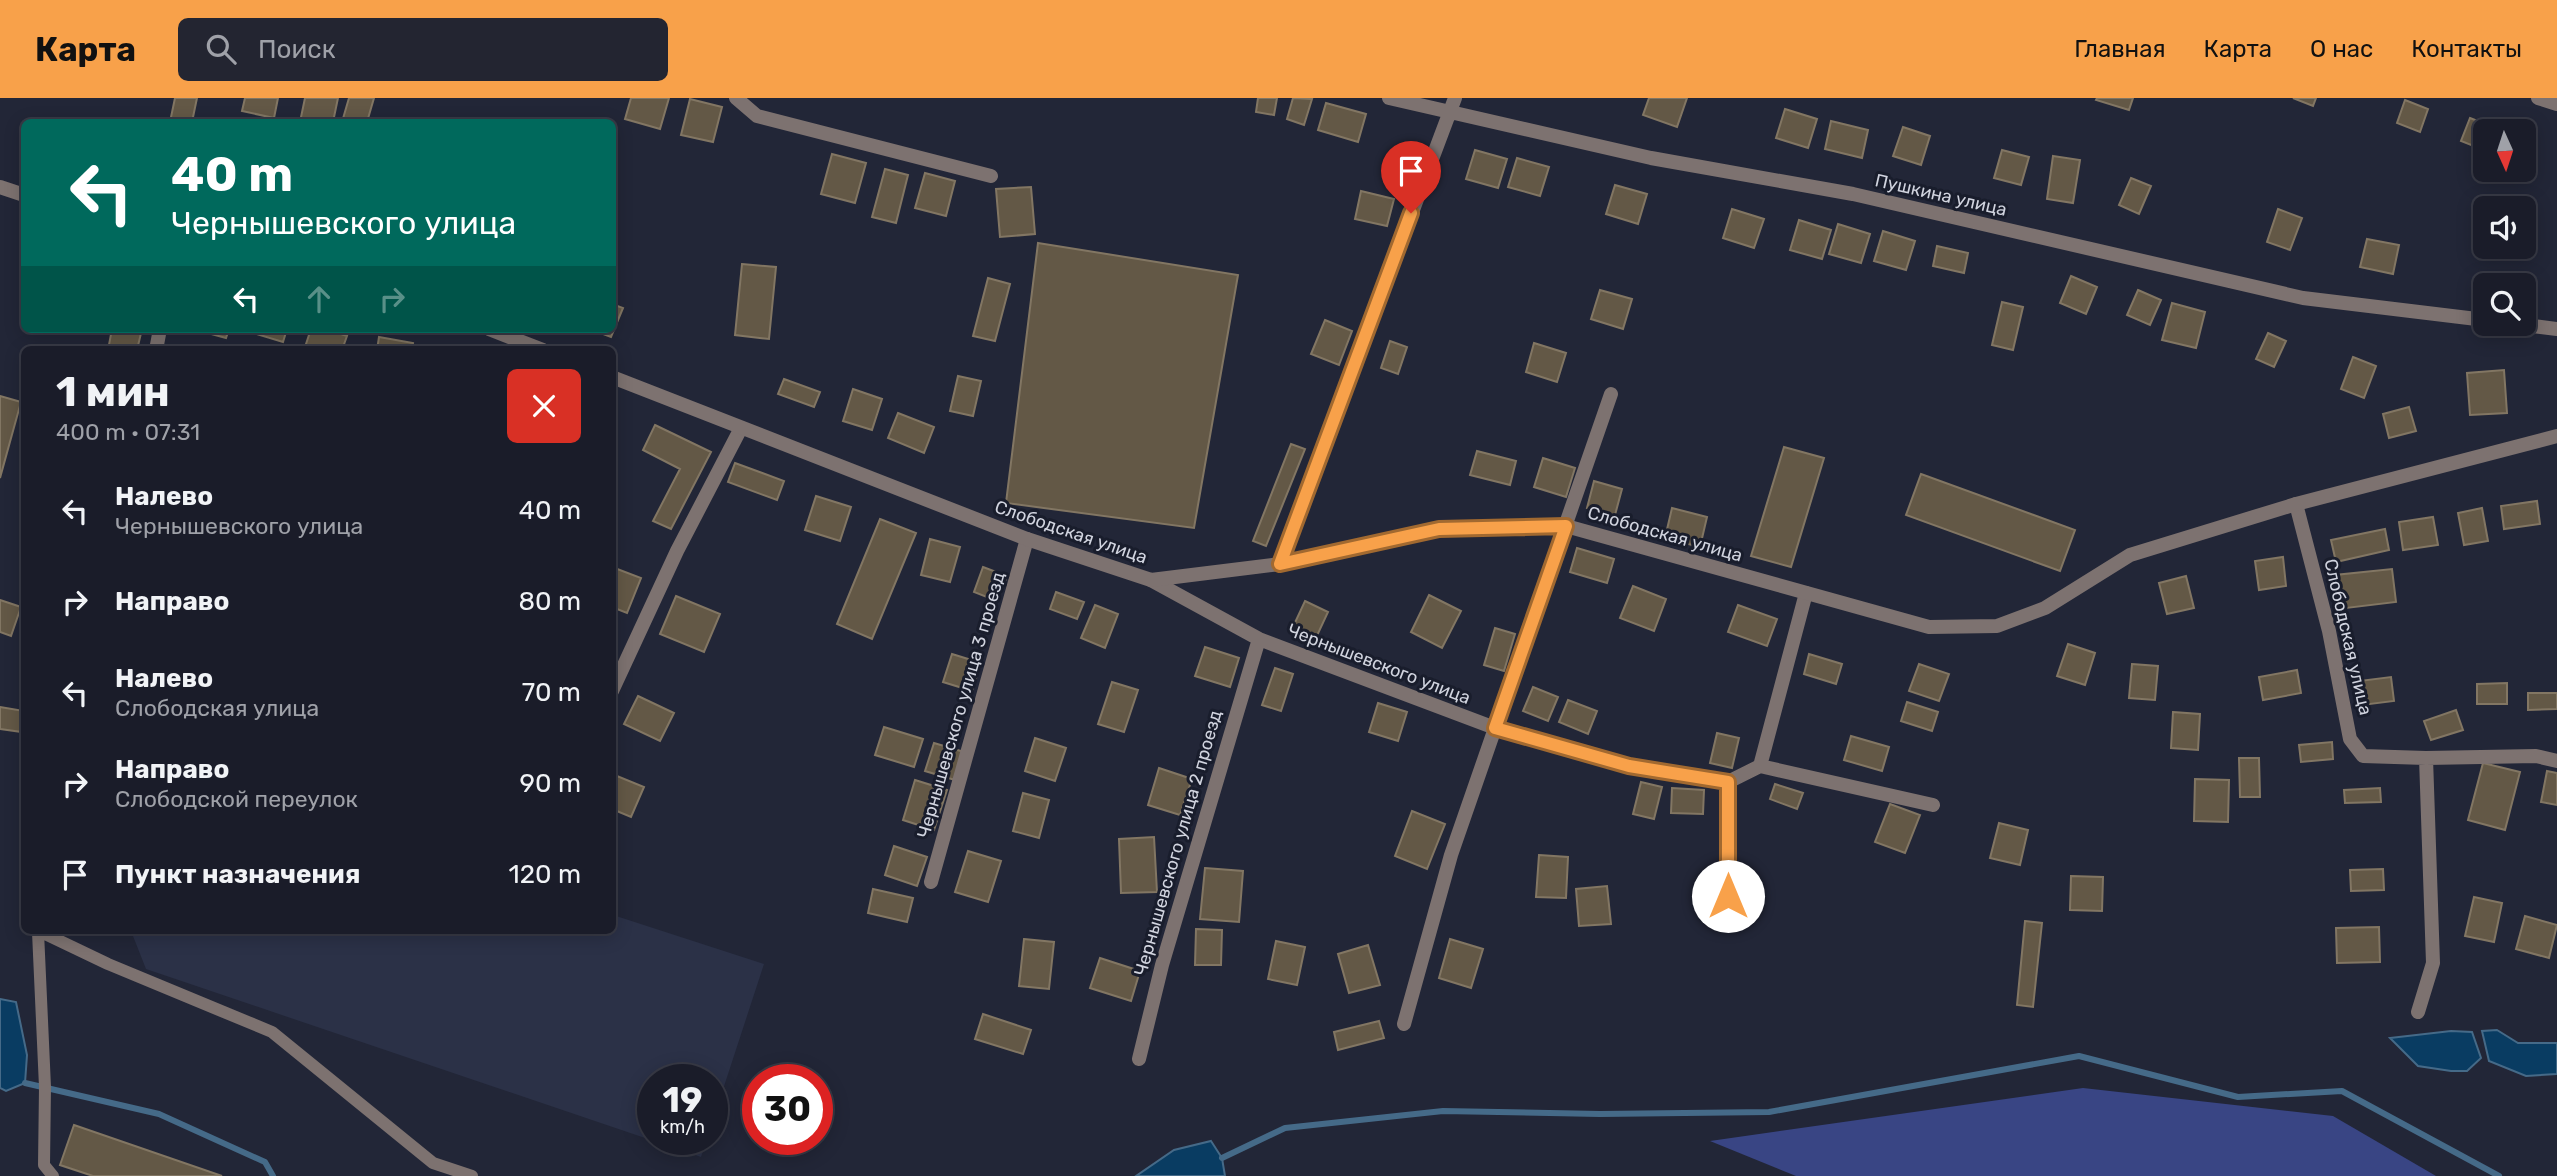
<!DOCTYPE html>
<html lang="ru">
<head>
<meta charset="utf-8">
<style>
  :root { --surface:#1a1c29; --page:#232531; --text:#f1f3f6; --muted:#9fa1a8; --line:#383a46; --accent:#f8a14a }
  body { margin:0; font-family:Rubik,sans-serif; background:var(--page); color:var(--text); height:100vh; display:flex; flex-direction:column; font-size:26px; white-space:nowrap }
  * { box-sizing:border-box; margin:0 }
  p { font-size:23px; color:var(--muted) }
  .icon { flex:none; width:38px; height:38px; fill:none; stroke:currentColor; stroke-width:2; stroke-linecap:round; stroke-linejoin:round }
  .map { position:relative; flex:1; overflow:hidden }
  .drawer { position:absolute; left:21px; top:248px; width:595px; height:588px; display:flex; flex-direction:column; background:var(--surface); border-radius:10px; box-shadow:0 4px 18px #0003,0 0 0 2px var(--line) }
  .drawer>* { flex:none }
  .guide { position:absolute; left:21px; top:21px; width:595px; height:214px; border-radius:10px; box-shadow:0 4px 18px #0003,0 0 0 2px var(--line); background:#00695c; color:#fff; overflow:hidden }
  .needle { width:46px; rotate:177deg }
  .controls { position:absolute; left:2473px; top:21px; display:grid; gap:14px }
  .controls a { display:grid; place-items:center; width:63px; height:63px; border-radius:10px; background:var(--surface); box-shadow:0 4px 18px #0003,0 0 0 2px var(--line); font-size:35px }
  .speed { position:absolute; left:637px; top:966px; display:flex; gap:14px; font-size:35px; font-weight:700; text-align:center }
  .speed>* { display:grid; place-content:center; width:91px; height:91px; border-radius:50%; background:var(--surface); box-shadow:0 4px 18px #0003,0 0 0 2px var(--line); line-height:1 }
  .speed small { font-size:18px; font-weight:400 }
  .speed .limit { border:10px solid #d22; background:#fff; color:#111 }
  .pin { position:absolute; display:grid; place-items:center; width:60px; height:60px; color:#fff; margin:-72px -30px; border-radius:50% 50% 50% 0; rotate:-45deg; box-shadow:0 0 7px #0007 }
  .pin .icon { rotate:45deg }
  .me { position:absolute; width:77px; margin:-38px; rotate:0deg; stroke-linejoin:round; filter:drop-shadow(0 0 5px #0008) }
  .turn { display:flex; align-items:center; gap:24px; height:147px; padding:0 35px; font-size:32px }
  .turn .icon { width:91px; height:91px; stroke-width:2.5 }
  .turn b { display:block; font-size:49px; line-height:60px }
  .lanes { display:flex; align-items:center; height:66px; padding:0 35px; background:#0003; justify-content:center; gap:35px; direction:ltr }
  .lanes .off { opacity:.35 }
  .round { display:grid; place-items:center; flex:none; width:74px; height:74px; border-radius:10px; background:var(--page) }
  .summary { display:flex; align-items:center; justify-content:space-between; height:119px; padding:0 35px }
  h1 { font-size:42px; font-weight:700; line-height:52px }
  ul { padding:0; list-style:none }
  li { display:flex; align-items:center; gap:21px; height:91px; padding:0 35px }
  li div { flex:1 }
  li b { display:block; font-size:26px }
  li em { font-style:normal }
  header { display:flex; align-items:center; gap:42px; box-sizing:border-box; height:98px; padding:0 35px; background:var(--accent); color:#111 }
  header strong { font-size:33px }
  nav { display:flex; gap:38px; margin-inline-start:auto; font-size:24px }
  .search { width:490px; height:63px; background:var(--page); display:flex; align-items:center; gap:18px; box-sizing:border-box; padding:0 24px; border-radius:10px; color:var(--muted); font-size:26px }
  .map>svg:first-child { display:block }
  .built { fill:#2b3147 }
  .forest { fill:#394584 }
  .water { fill:#093c62; stroke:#456a88; stroke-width:2 }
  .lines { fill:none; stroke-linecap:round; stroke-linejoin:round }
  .stream { stroke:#456a88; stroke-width:6 }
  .building { fill:#635846; stroke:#827663; stroke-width:2 }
  .service { stroke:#7d7270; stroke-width:12 }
  .minor { stroke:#7d7270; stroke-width:14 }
  .tertiary { stroke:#7d7270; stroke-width:14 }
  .route-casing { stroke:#a16930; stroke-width:18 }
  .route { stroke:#f8a14a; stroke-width:12 }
  .labels { text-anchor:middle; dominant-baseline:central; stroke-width:6; stroke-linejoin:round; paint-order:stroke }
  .street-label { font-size:18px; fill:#d1d4df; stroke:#191d2c }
</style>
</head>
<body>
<header>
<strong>Карта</strong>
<div class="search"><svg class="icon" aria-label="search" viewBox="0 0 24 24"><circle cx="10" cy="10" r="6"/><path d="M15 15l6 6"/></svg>Поиск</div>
<nav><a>Главная</a><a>Карта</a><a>О нас</a><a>Контакты</a></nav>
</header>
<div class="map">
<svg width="2557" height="1078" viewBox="0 0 2557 1078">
  <rect width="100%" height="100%" fill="#222637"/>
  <path class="built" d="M613,817L764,866L712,1025V982H653V1041H707L701,1059L146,871L131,833H612Z"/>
  <path class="forest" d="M2083,990L2333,1018L2436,1078H1796L1710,1043Z"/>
  <path class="water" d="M0,901L16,904L27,957L25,985L6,993L0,990Z
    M2497,932L2518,945H2557V976L2526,978L2489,963L2482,933Z
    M2451,933L2472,934L2481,960L2467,973H2451L2418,968L2390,940Z
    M1211,1043L1222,1060L1225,1078H1136L1174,1052Z"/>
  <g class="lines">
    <path class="stream" d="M25,985L159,1016L265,1064L273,1078
      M1222,1060L1285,1030L1443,1013L1600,1016L1769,1014L2079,958L2238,999L2342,993L2499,1078"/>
  </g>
  <path class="building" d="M175,0H197L192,24H170Z
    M245,0H278L274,20L242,13Z
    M305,0H338L333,24H300Z
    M349,0H374L367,24H342Z
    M631,0H669L660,31L625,21Z
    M1258,0H1277L1274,17L1256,14Z
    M1293,0L1312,1L1304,27L1287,21Z
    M1649,0H1687L1677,29L1643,17Z
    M2097,0H2133L2129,12L2096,2Z
    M2293,0H2316L2313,8Z
    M690,1L722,9L713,44L681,37Z
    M2405,2L2428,11L2420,34L2397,25Z
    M1326,5L1366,16L1358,44L1318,32Z
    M1785,11L1817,21L1808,50L1776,40Z
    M2470,20L2493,29L2491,33H2485L2484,52L2461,43Z
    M1831,23L1868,32L1862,60L1825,51Z
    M1903,29L1930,38L1921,67L1893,58Z
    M1475,52L1507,61L1498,90L1466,81Z
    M2002,52L2029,59L2021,87L1994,80Z
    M832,56L866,65L855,105L821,96Z
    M2053,58L2080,62L2073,105L2047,101Z
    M1517,60L1549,69L1540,98L1508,89Z
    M885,71L908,77L896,125L872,119Z
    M925,75L955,83L946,118L915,110Z
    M2131,80L2151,88L2139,116L2119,107Z
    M1615,87L1647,96L1638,126L1606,116Z
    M1031,89L1035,136L1000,139L996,91Z
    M1361,93L1394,101L1387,128L1355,121Z
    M1732,111L1764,121L1754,150L1723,140Z
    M2278,111L2302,120L2290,152L2267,144Z
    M1799,122L1831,132L1822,161L1790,152Z
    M1838,126L1870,136L1861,165L1829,156Z
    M1883,133L1915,143L1906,172L1874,163Z
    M2367,141L2399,147L2393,176L2360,169Z
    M1038,145L1238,177L1194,430L1006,405Z
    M1937,148L1968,155L1964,175L1933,168Z
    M742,166L776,169L769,241L735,237Z
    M2071,178L2097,189L2086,216L2060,205Z
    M988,180L1010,186L995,243L973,238Z
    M1600,192L1632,201L1623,231L1591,221Z
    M2138,192L2161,202L2150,227L2127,217Z
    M2002,204L2023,209L2013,252L1992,247Z
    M2172,205L2205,214L2196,250L2162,242Z
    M612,206L623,210L611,239L590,231H612Z
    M1325,222L1352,233L1339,267L1311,256Z
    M112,231H142L137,252H108Z
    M193,231H229L226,240Z
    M240,231H287L283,244Z
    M311,231H326L347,238L342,252H304Z
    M2268,235L2286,243L2274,269L2256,261Z
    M379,239L413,245L412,252H377Z
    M1390,243L1407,249L1398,276L1381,270Z
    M1534,245L1566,255L1557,284L1526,274Z
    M2353,259L2376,268L2364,300L2341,291Z
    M2504,272L2507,315L2470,317L2467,275Z
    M958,278L981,283L973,318L950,313Z
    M784,281L820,294L814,309L778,296Z
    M853,291L882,301L872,332L843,323Z
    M0,298L21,304L0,380Z
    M2409,309L2416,333L2389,340L2383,316Z
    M898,315L934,329L924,355L888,340Z
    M655,327L711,354L671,431L653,423L680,371L643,352Z
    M1291,346L1305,351L1266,448L1253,443Z
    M1784,349L1824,360L1791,469L1751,458Z
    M1477,353L1516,363L1510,387L1470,377Z
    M1543,360L1575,370L1566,399L1534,389Z
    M735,365L784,383L777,402L728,384Z
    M1921,376L2075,432L2060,473L1906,417Z
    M1594,383L1622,391L1615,417L1587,410Z
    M816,398L851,409L840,443L805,432Z
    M2537,403L2540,426L2504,431L2501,408Z
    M1672,410L1707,419L1700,449L1665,440Z
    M2482,410L2488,443L2464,447L2458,415Z
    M2433,419L2438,447L2403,452L2399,424Z
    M880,421L916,435L872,541L837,526Z
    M2385,431L2389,452L2336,464L2331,442Z
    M930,441L960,449L950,484L921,477Z
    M1577,450L1614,461L1607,485L1570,474Z
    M2283,459L2286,488L2259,492L2255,463Z
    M612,469L641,480L627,515L612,509Z
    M983,469L1007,478L997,503L974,494Z
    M2392,471L2396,504L2338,511L2335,477Z
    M2186,478L2194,510L2167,516L2159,485Z
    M1633,488L1666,501L1654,533L1620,520Z
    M1056,494L1084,504L1077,521L1050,511Z
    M1429,497L1461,513L1442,550L1411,534Z
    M676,498L720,516L704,554L660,536Z
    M0,502L21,509L11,538L0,534Z
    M1305,503L1328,514L1315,542L1292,531Z
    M1095,507L1118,516L1105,550L1081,540Z
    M1738,507L1777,521L1767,548L1728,534Z
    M1495,530L1515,536L1504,573L1484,567Z
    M2068,546L2095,555L2085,587L2057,578Z
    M1205,549L1239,560L1230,589L1195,578Z
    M952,556L981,565L972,593L943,584Z
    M1809,556L1842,566L1836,586L1804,576Z
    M1919,566L1949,576L1939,603L1909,593Z
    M2132,566L2158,568L2155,602L2129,600Z
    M1275,570L1293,576L1281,613L1262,607Z
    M2297,572L2301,595L2263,602L2259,579Z
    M2391,579L2394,603L2362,607L2359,583Z
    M1112,584L1138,592L1124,634L1098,626Z
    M2507,585V606H2477V586Z
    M1533,589L1558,599L1548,623L1523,613Z
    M2528,595H2557V611L2528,612Z
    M638,598L674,615L660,643L624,626Z
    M1568,602L1597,613L1588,636L1559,624Z
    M1907,604L1938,614L1932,633L1901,623Z
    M1378,605L1407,614L1398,643L1369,634Z
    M0,609L24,613L22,634L0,631Z
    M2456,612L2463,632L2431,642L2424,623Z
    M2173,614L2200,616L2198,652L2171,650Z
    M884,629L923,641L914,669L875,657Z
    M1717,635L1739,640L1732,670L1710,665Z
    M1851,638L1889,649L1882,673L1844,662Z
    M1035,640L1066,650L1055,683L1025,673Z
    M2332,644L2333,661L2301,664L2299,647Z
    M934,645L964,654L955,682L925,673Z
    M2239,660H2259L2260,699H2240Z
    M2483,665L2520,674L2505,732L2468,722Z
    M1159,670L1192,681L1180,717L1148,707Z
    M2547,673L2557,675V707L2541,704Z
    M612,676L644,689L631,719L612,711Z
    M2195,681L2229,682L2228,724L2194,723Z
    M915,682L947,692L934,732L903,722Z
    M1641,684L1662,689L1654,721L1633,716Z
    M1775,686L1803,695L1797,711L1770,701Z
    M1672,690L1704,692L1703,716L1671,715Z
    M2380,690L2381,704L2345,705L2344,692Z
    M1023,695L1049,702L1039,740L1013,733Z
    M1890,706L1920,717L1905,755L1875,744Z
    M1412,713L1445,726L1427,771L1395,758Z
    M1999,725L2028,732L2020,767L1990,760Z
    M1154,739L1157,794L1121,795L1119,741Z
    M894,748L927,759L917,788L885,777Z
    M968,753L1001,763L988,804L955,794Z
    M1539,757L1568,759L1566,800L1536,799Z
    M1205,770L1243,773L1239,824L1200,821Z
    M2383,771L2384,792L2351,793L2350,772Z
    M2071,778L2103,779L2102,813L2070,812Z
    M1607,788L1611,826L1579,828L1576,791Z
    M873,791L913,800L907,824L868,815Z
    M2474,799L2502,805L2494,844L2465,838Z
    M2525,818L2557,827L2549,860L2516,851Z
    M2025,823L2042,825L2033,909L2017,907Z
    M2379,829L2380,864L2337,865L2336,830Z
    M1196,831L1222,832L1221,867H1195Z
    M1024,841L1054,844L1049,891L1019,888Z
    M1450,841L1483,851L1471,890L1439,880Z
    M1276,843L1305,849L1297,887L1268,881Z
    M1368,847L1380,887L1349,895L1338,856Z
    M1100,860L1140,873L1131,903L1090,890Z
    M983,916L1031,932L1023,956L975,941Z
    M1379,923L1384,940L1338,952L1334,934Z
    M74,1027L222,1078H93L60,1067Z"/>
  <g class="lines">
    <path class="service" d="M39,833L108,866L272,934L433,1065L472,1078
      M38,834L45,989L44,1067L53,1078"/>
    <path class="minor" d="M736,0L757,18L991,78
      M1389,0L1651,60L1853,96L2303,200L2485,222
      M2538,0L2557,6
      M2516,226L2557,231
      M156,252L160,231
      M2296,406L2329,533L2350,641L2363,658L2426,660L2536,658L2557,663
      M1280,466L1455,0
      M1151,482L1259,541L1495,630L1629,668L1728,684
      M612,593L677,453L741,330
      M1760,668L1933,707
      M931,784L1027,441
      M1728,798V684L1760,668L1806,495
      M2418,914L2433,865L2426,660
      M1404,926L1451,757L1611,296
      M1139,961L1162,867L1259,541"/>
    <path class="tertiary" d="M0,89L24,97
      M489,231L543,252
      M612,279L1027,441L1151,482L1280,466L1439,431L1566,428L1929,529L1997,528L2045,510L2130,457L2296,406L2557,338"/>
  </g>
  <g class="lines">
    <defs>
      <path id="route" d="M1411,115L1280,466L1439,431L1566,428L1495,630L1629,668L1728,684V798"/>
    </defs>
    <use href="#route" class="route-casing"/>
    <use href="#route" class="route"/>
  </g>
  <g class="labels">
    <g class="street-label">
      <text transform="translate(1941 97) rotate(13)">Пушкина улица</text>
      <text transform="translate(1071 434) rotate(19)">Слободская улица</text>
      <text transform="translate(1665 436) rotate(16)">Слободская улица</text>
      <text transform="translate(2348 539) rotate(77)">Слободская улица</text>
      <text transform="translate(1379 566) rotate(21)">Чернышевского улица</text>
      <text transform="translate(961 607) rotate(-74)">Чернышевского улица 3 проезд</text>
      <text transform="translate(1178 745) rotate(-74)">Чернышевского улица 2 проезд</text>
    </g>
  </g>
</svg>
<div class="controls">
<a><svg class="needle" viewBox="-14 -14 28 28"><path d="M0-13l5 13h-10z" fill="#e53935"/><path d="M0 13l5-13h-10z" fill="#9fa1a8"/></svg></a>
<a><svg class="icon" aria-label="sound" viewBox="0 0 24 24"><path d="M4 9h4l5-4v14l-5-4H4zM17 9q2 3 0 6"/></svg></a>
<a><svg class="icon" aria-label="search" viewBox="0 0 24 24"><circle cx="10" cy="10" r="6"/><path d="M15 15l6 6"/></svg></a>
</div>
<div class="speed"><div>19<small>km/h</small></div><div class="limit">30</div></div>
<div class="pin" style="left:1411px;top:115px;background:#d93025"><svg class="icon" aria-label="arrive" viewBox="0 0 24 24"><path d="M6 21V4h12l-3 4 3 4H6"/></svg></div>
<svg class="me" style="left:1728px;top:798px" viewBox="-20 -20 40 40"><circle r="19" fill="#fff"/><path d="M0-13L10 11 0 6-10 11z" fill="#f8a14a"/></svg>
<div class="guide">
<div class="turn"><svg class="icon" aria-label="left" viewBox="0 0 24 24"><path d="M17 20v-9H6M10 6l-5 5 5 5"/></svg><div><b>40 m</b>Чернышевского улица</div></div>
<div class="lanes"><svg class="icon" aria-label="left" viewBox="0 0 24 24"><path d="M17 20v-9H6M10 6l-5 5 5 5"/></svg><svg class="icon off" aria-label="ahead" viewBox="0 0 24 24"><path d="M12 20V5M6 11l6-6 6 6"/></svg><svg class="icon off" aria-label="right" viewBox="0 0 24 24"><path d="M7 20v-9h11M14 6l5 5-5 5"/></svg></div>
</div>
<section class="drawer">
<div class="summary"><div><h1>1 мин</h1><p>400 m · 07:31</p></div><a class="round" style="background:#d93025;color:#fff"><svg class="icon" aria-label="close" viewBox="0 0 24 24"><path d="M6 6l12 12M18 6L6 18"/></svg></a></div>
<ul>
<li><svg class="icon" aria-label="left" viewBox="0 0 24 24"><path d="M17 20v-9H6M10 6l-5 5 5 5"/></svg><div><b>Налево</b><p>Чернышевского улица</p></div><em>40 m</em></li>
<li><svg class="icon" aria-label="right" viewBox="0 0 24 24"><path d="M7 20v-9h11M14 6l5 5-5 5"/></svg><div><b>Направо</b></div><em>80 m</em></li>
<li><svg class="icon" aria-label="left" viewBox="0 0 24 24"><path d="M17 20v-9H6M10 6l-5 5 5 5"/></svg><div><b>Налево</b><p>Слободская улица</p></div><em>70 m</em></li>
<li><svg class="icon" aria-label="right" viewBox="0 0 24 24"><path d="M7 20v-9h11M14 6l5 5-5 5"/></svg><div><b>Направо</b><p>Слободской переулок</p></div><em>90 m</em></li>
<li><svg class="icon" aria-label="arrive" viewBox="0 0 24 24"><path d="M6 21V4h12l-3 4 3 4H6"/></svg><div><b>Пункт назначения</b></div><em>120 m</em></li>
</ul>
</section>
</div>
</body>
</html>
